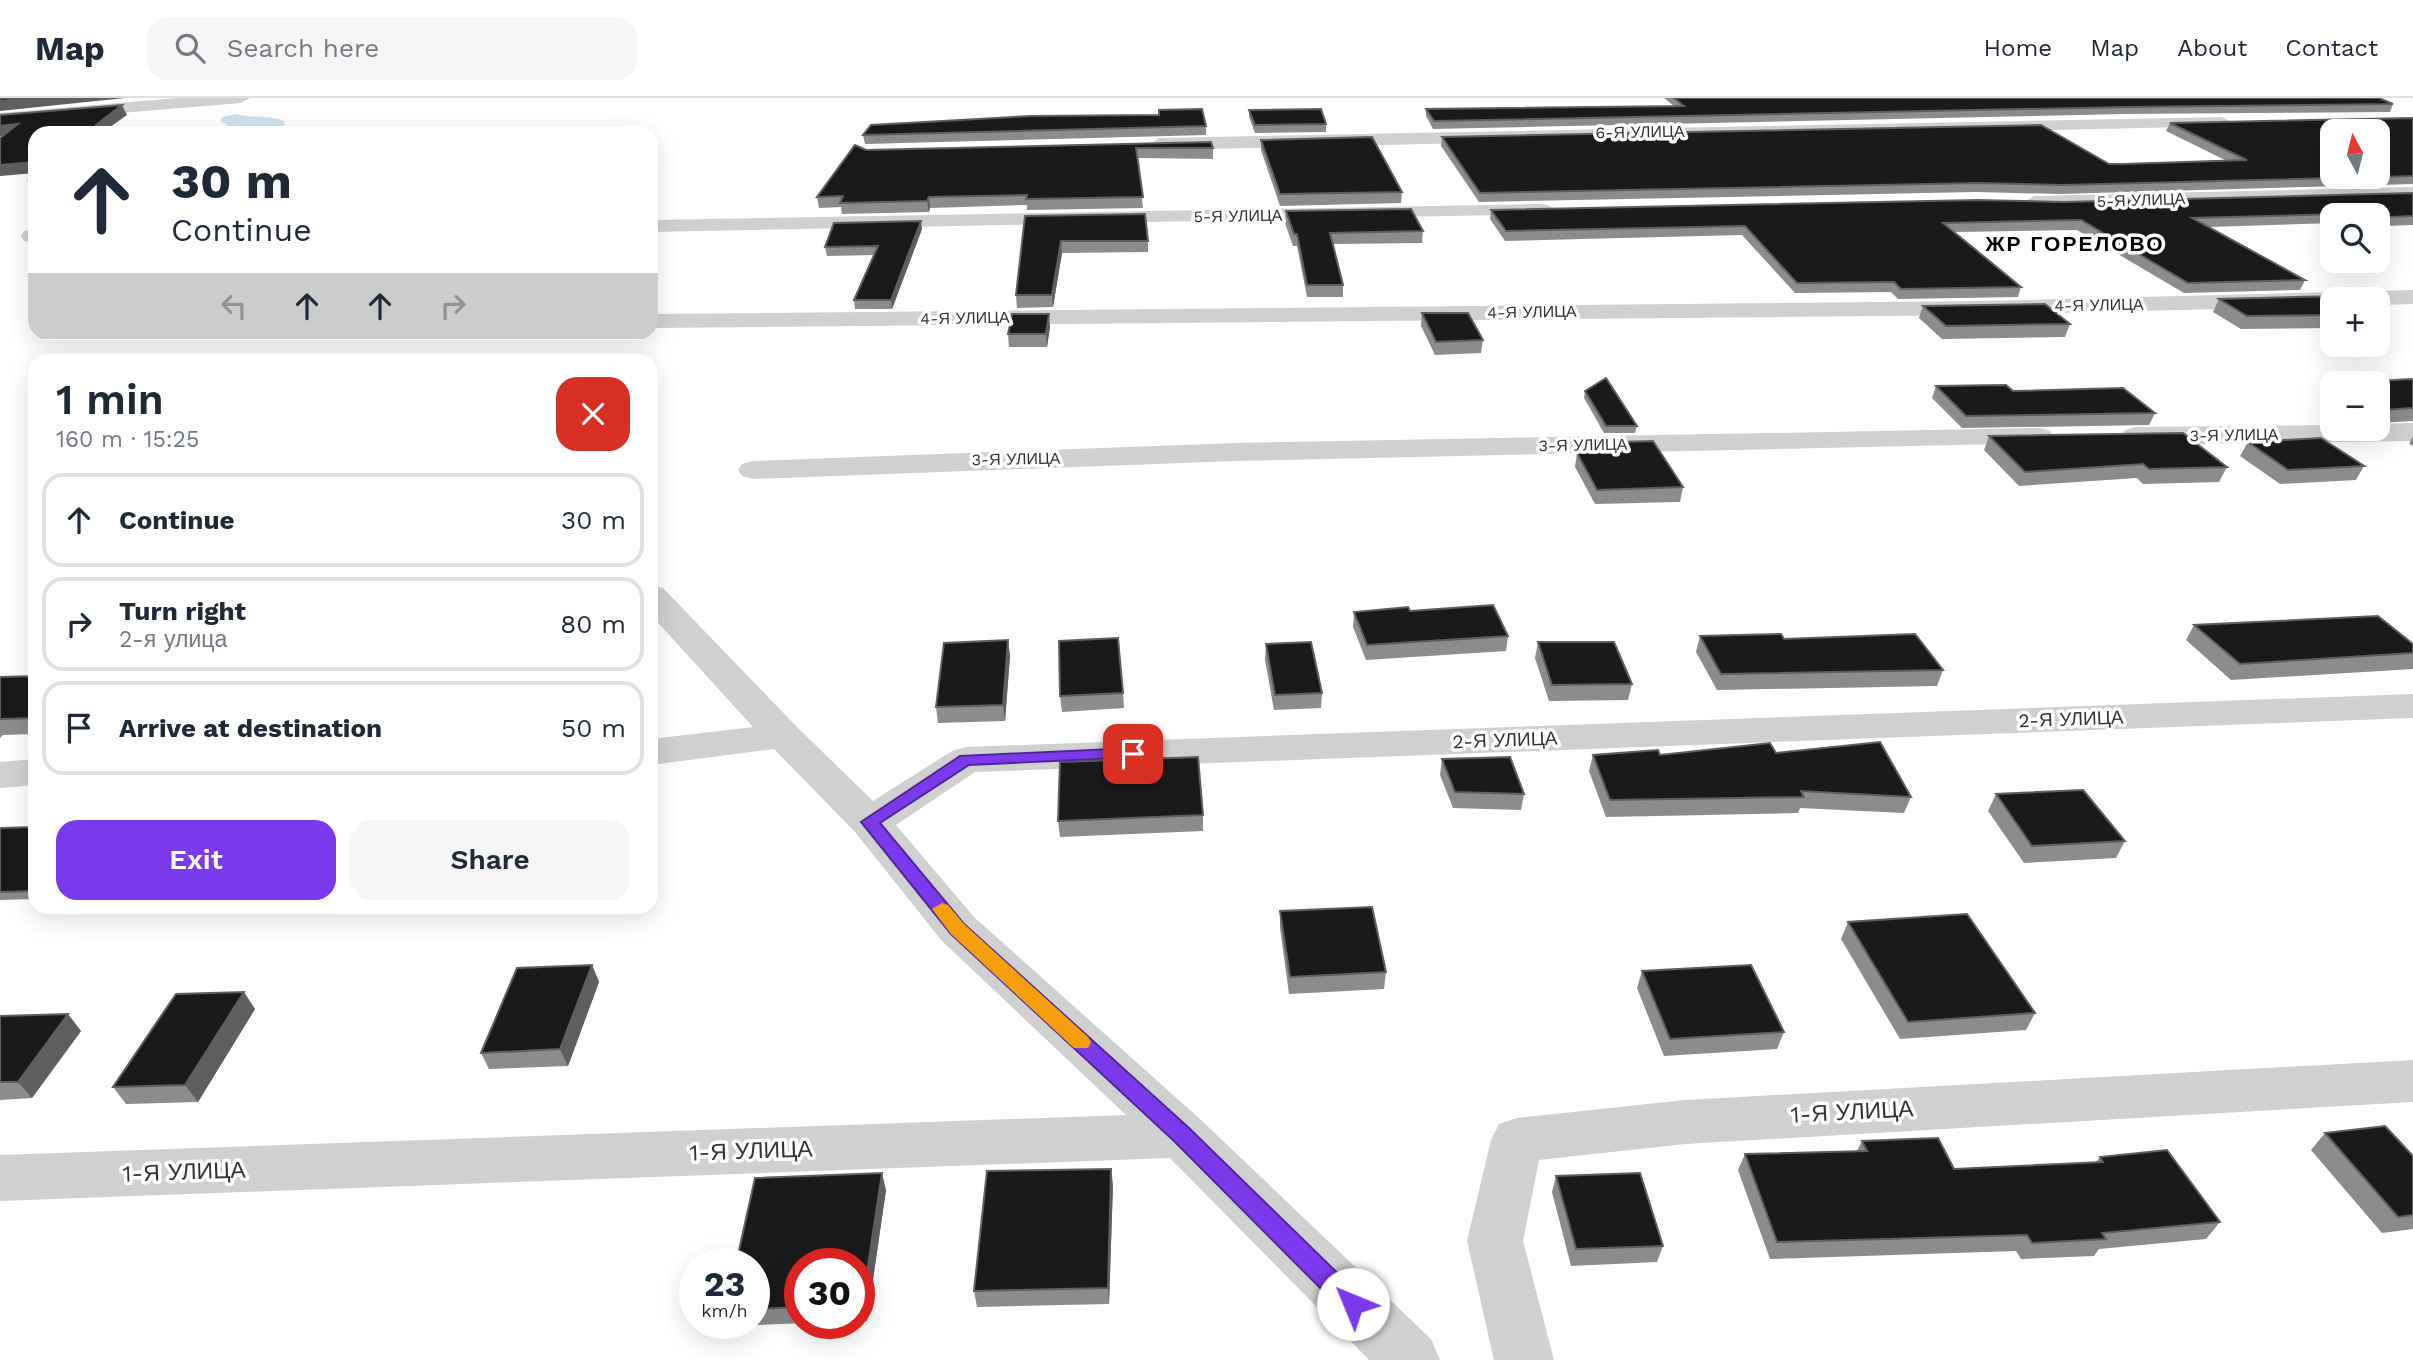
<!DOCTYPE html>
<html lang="en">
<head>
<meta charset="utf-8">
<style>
  :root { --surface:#fff; --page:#f6f6f7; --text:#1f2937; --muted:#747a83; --line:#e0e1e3; --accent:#7c3aed }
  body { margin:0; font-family:"Work Sans",sans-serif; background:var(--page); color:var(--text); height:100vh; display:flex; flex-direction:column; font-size:26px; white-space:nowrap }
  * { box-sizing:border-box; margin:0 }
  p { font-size:23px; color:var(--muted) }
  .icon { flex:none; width:38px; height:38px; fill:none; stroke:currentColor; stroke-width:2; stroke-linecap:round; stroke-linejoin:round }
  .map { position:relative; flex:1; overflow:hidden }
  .side { position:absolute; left:28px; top:256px; width:630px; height:560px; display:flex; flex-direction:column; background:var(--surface); border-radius:21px; box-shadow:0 7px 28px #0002 }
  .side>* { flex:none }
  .guide { position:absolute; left:28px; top:28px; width:630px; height:214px; border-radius:21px; box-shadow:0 7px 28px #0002; background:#fff; color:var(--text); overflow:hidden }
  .needle { width:46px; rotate:353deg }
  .tools { position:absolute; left:2320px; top:21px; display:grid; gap:14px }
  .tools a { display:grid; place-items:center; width:70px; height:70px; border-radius:14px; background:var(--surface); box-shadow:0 7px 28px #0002; font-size:35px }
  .speed { position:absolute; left:679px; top:1150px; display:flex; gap:14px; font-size:35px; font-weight:700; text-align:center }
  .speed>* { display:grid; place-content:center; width:91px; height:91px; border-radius:50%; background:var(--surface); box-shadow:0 7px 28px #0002; line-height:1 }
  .speed small { font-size:18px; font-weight:400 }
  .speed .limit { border:10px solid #d22; background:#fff; color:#111 }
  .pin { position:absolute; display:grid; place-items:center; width:60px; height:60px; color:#fff; margin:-30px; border-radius:14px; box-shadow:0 4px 10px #0006 }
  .me { position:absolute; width:77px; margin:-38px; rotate:315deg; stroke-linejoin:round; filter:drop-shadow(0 0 5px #0008) }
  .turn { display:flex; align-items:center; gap:24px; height:147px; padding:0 28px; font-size:32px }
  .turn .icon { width:91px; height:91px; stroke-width:2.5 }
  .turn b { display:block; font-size:49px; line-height:60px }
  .lanes { display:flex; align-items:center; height:66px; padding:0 28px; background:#0003; justify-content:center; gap:35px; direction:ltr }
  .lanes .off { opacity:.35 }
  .round { display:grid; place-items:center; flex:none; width:74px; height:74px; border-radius:21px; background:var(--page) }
  .head { display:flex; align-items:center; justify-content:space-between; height:119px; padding:0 28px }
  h1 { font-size:42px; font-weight:600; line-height:52px }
  .primary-button { display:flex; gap:14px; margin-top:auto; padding:14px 28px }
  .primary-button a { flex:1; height:80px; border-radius:21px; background:var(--accent); color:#fff; font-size:28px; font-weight:600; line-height:80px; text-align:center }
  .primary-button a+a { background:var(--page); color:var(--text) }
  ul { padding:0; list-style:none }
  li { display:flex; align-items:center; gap:21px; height:94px; margin:0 14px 10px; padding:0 14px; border:4px solid var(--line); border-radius:21px }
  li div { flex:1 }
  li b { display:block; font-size:26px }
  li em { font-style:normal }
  header { display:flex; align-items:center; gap:42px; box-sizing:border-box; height:98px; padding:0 35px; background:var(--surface); border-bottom:2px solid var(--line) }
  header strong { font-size:33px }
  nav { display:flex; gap:38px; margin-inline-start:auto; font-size:24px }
  .search { width:490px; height:63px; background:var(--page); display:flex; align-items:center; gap:18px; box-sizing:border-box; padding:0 24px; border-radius:21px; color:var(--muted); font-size:26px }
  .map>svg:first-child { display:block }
  .water { fill:#cfe2ee }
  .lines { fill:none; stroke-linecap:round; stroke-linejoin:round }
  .minor { fill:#d0d0d0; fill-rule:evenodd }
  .wall { fill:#8c8c8c }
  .shaded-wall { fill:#5f5f5f }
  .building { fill:#1a1a1a; stroke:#5f5f5f; stroke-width:2 }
  .route { fill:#7c3aed; stroke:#51269a; stroke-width:2 }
  .slow { fill:#f59e0b }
  .labels { text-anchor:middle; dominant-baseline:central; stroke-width:7; stroke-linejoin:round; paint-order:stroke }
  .far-street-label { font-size:16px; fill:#333; stroke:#fff }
  .street-label { font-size:19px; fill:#333; stroke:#fff }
  .far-district-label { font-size:21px; font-weight:bold; letter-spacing:2px; fill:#000; stroke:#fff }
  .near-street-label { font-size:23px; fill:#333; stroke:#fff }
</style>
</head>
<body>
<header>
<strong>Map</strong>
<div class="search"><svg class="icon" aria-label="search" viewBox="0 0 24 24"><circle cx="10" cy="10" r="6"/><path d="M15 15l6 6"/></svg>Search here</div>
<nav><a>Home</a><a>Map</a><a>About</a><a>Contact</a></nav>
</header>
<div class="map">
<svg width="2413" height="1262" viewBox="0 0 2413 1262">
  <rect width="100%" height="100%" fill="#fff"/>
  <path class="water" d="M236,16C253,21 267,16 284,23L285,34L208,35L210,31L228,27L221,24L222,19Z"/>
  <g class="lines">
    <path class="minor" d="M178,0H250L241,5L0,25V15Z
      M2222,19L2231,24L2228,28L1159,52L1150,46L1159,40Z
      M2413,89V101L2034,110L2024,104L2034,98Z
      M1543,106L1550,108L1554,112L1550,116L651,134V122Z
      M35,131V145L24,143L21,138L24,133Z
      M2413,192V206L2378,207V201H2333V208L1982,217L651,230V216L1982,203Z
      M2413,325V343L2135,347L2125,344L2121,338L2125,332L2135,329L2333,327V331H2378V326Z
      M2040,330L2050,333L2054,339L2050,345L1235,363L753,381L742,378L738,372L742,366L753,363L1235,345Z
      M651,487L663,490L797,629L873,703L952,653L966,649L2413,596V620L975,674L896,727L974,819L1200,1021L1431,1241L1440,1262H1369L1170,1060L0,1103V1057L1126,1017L942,843L855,734L774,651L651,667V641L753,629L651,517Z
      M35,661V687L0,690V664Z
      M2413,962V1004L1685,1046L1539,1062L1523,1143L1554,1262H1494L1467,1143L1491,1042L1499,1026L1517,1020L1685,1002Z"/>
  </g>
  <path class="wall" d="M1664,0H2379L2393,6L2390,14L2124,16L1433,31L1426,18V11L1674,8Z
    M1159,12L1206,28V37L865,46L863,37L1159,17Z
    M1249,12L1326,26V34L1255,35L1249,19Z
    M2413,20V86L2060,96L1975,94L1479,104L1441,48L1442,39L2109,66L2227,63L2166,33L2170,25Z
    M1261,42L1402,94L1401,105L1280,108L1261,52Z
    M1211,44L1213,50V61L1138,60L1143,110L1027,112V107L930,110L929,114L842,116L841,109L819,110L817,99L866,52Z
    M2413,95V127L2384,128L2378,125V117H2333V125L2208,129L2305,182L2300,192L2184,195L2077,132L1954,134L2021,189L2018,199L1898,201L1891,194L1795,195L1742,137L1505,143L1490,121L1491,112L2064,104Z
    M1286,113L1423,133L1422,145L1333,146L1343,187V199H1307L1297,148H1293L1285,125Z
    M1025,118L1148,143V154L1062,155L1053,209L1017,210L1016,197Z
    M922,131L892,211H855L854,202L874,157L827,158L825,149Z
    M2219,201H2333V230L2241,231L2213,214Z
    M1923,208L2070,226L2065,239L1942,241L1919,220Z
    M1422,215L1483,242L1481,255L1435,257L1421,228Z
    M1050,229L1047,249H1009L1008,236Z
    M2413,281V323L2378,325V285Z
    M1936,288L2013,293L2155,315L2149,327L1962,330L1932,300Z
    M1585,293L1637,328L1635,335H1604L1584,300Z
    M1989,338L2227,369L2219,384L2143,386L2137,380L2019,388L1984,352Z
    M2413,338V348L2409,346Z
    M1621,344L1683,389L1680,404L1595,406L1575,369L1577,355L1619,354Z
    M2248,344L2364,368L2356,382L2280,386L2240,358Z
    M1410,513L1508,538L1506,553L1366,562L1353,529L1354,514Z
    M2194,527L2413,546V571L2231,582L2186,542Z
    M1700,538L1784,541L1943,572L1937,588L1717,592L1696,554Z
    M1008,542L1010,558L1005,623L938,625L936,609Z
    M1538,544L1632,586L1628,602L1549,603L1535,560Z
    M1266,546L1322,595L1321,610L1274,612L1265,562Z
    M35,578V636L3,637L0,640V579Z
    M1123,595L1124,610L1062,614L1060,598Z
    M1776,655L1911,699L1904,715L1800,710L1798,715L1606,719L1589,673L1593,657Z
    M1442,661L1524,696L1521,712L1453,710L1440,677Z
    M1996,696L2125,743L2116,760L2024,765L1988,713Z
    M1203,717V733L1060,739L1058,723Z
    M35,729V801L0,802V730Z
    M1280,813L1386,874L1384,891L1289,896L1280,830Z
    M1848,824L2035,915L2026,932L1900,941L1841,841Z
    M592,867L599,884L568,968L489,971L481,955Z
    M1642,873L1784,934L1777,951L1664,958L1637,890Z
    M255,911L198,1004L126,1006L113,989Z
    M0,918L81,933L32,1000L0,1002Z
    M2325,1035L2413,1058V1131L2382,1135L2311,1052Z
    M1862,1043L1954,1071L2096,1064L2100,1059L2220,1124L2206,1141L2099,1151L2094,1158L2021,1161L2016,1153L1770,1161L1738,1072L1745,1056L1857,1053Z
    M1556,1078L1663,1148L1657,1164L1571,1168L1552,1094Z
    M1113,1087L1109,1206L977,1209L974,1193Z
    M886,1092L867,1223H859V1166H800V1225H807L731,1228L730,1225H754V1166Z"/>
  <path class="shaded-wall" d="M29,0H125L0,13V3Z
    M122,7L127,17L102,35H92L96,27Z
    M18,26L23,36L0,38V28Z
    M35,64V75L0,78V67Z
    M35,81V93H34L29,82Z
    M929,99L930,110L929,114L927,103Z
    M921,123L922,131L892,211L891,202Z
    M1061,143L1062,155L1053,209L1052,197Z
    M1049,216L1050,229L1047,249L1046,236Z
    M1008,542L1010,558L1005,623L1003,607Z
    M592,867L599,884L568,968L560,951Z
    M244,894L255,911L198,1004L185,987Z
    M68,916L81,933L32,1000L18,984Z
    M1111,1071L1113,1087L1109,1206L1108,1190Z
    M882,1075L886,1092L867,1223L862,1207Z"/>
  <path class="building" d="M0,0H29L0,3Z
    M1674,0H2379L2393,6L2126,9L1434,23L1426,11L1684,8Z
    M122,7L96,27L92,35H35V64L0,67V40L18,26L0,28V17Z
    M1202,11L1206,28L863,37L871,27L1030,18L1159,17V12Z
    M1321,11L1326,26L1255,27L1249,12Z
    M2413,20V78L2378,79V33H2333V79H2372L2063,87L1978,85L1480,95L1442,39L2041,27L2109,66H2122L2247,62L2170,25Z
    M1372,39L1402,94L1280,96L1261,42Z
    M1211,44L1213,50H1136L1143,99L1026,101L1027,97L929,99L927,103L840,105L843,98L817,99L855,47L866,52Z
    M35,71V81L29,82Z
    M2413,95V118L2389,119L2380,115L2192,120L2305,182L2188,185L2081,122L1943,125L2021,189L1901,191L1894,184L1797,185L1745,128L1506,133L1491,112L1978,102L2064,104Z
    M1411,111L1423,133L1330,135L1343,187H1307L1297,136H1294L1286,113Z
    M1145,116L1148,143H1061L1052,197H1016L1025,118Z
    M921,123L891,202H854L878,148L825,149L834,125Z
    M2339,198L2345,201H2333V217L2247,218L2219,201Z
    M2045,206L2070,226L1946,228L1923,208Z
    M1422,215H1468L1483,242L1436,244Z
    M1012,216H1049L1046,236H1008Z
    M1606,280L1637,328H1606L1585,293Z
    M2413,281V310L2383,312L2378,309V285H2338Z
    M2006,287L2013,293L2123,290L2155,315L1966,318L1936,288Z
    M2183,335L2227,369L2149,371L2143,366L2025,374L1989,338Z
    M2321,340L2364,368L2288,372L2248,344Z
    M1653,343L1683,389L1597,392L1577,355L1626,354L1621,344Z
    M1493,507L1508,538L1367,547L1354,514L1408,509L1410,513Z
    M2378,518L2413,546V555L2240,566L2194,527Z
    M1781,536L1784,541L1915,536L1943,572L1721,576L1700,538Z
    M1118,540L1123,595L1060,598L1059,543Z
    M1008,542L1003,607L936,609L944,545Z
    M1311,544L1322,595L1275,597L1266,546Z
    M1538,544H1614L1632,586L1552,587Z
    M35,578V620L0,621V579Z
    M1880,644L1911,699L1801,693L1804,699L1610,702L1593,657L1658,652L1660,657L1770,645L1776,655Z
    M1198,659L1203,717L1058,723L1060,664Z
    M1510,659L1524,696L1455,694L1442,661Z
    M2083,692L2125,743L2032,748L1996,696Z
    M35,729V793L0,794V730Z
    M1372,809L1386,874L1290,879L1280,813Z
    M1967,816L2035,915L1908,924L1848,824Z
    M592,867L560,951L481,955L517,870Z
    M1751,867L1784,934L1670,941L1642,873Z
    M244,894L185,987L113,989L176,896Z
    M68,916L18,984H0V918Z
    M2385,1028L2413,1058V1117L2398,1119L2325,1035Z
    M1938,1040L1954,1071L2103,1064L2100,1059L2167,1052L2220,1124L2102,1135L2106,1141L2032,1145L2027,1137L1777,1144L1745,1056L1867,1053L1862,1043Z
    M1111,1071L1108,1190L974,1193L987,1073Z
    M882,1075L862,1207H859V1166H800V1209L754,1211V1166H736L755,1080Z
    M1640,1075L1663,1148L1576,1151L1556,1078Z"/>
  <path class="route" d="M1133,650L1141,656L1139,659L969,667L880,725L964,826L1189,1030L1361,1198L1365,1206L1361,1214L1353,1217L1344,1214L1174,1043L951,836L861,724L960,658Z"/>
  <path class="slow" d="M942,805L948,807L964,826L1088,939L1091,944L1088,950H1074L951,836L932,811Z"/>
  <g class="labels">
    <g class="far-street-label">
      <text transform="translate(1640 34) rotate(-1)">6-Я УЛИЦА</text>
      <text transform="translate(2141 102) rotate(-2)">5-Я УЛИЦА</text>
      <text transform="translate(1238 118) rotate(-1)">5-Я УЛИЦА</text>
      <text transform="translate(2099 207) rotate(-1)">4-Я УЛИЦА</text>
      <text transform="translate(1532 214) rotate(-1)">4-Я УЛИЦА</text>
      <text transform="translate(965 220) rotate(-1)">4-Я УЛИЦА</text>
      <text transform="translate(2234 337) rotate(-1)">3-Я УЛИЦА</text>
      <text transform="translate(1583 347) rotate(-1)">3-Я УЛИЦА</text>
      <text transform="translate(1016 361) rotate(-1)">3-Я УЛИЦА</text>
    </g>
    <g class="street-label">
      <text transform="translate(2071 621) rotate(-2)">2-Я УЛИЦА</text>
      <text transform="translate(1505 642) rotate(-2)">2-Я УЛИЦА</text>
    </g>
    <g class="far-district-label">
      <text x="2075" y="145">ЖР ГОРЕЛОВО</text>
    </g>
    <g class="near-street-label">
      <text transform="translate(1852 1014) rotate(-3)">1-Я УЛИЦА</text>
      <text transform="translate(751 1053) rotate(-2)">1-Я УЛИЦА</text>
      <text transform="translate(184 1074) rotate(-2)">1-Я УЛИЦА</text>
    </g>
  </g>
</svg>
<div class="tools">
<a><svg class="needle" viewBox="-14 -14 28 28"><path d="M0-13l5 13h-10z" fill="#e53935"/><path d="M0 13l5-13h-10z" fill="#747a83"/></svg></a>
<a><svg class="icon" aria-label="search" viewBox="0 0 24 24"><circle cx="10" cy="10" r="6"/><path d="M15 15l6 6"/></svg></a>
<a>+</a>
<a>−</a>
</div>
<div class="speed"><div>23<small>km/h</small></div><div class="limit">30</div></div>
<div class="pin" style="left:1133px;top:656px;background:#d93025"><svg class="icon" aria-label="arrive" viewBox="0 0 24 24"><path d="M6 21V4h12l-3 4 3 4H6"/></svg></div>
<svg class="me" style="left:1353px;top:1206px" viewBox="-20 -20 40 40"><circle r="19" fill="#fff"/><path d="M0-13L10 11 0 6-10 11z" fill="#7c3aed"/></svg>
<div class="guide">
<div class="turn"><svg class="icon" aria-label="ahead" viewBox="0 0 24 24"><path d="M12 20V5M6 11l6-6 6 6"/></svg><div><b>30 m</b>Continue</div></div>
<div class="lanes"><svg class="icon off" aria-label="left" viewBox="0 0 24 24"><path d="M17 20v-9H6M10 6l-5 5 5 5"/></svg><svg class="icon" aria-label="ahead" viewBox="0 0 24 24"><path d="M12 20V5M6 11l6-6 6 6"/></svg><svg class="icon" aria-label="ahead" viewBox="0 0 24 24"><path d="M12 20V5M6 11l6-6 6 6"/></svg><svg class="icon off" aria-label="right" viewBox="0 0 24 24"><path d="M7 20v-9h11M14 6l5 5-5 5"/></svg></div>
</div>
<section class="side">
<div class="head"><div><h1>1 min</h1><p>160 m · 15:25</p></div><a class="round" style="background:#d93025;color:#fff"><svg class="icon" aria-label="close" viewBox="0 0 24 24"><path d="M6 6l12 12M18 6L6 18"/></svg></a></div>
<ul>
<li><svg class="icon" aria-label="ahead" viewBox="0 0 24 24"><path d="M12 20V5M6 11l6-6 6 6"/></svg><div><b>Continue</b></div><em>30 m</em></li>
<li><svg class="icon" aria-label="right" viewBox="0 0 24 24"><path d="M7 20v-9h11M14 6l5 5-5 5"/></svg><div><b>Turn right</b><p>2-я улица</p></div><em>80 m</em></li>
<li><svg class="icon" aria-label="arrive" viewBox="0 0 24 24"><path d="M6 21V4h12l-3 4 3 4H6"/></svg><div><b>Arrive at destination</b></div><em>50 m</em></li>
</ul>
<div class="primary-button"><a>Exit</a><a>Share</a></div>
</section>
</div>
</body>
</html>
